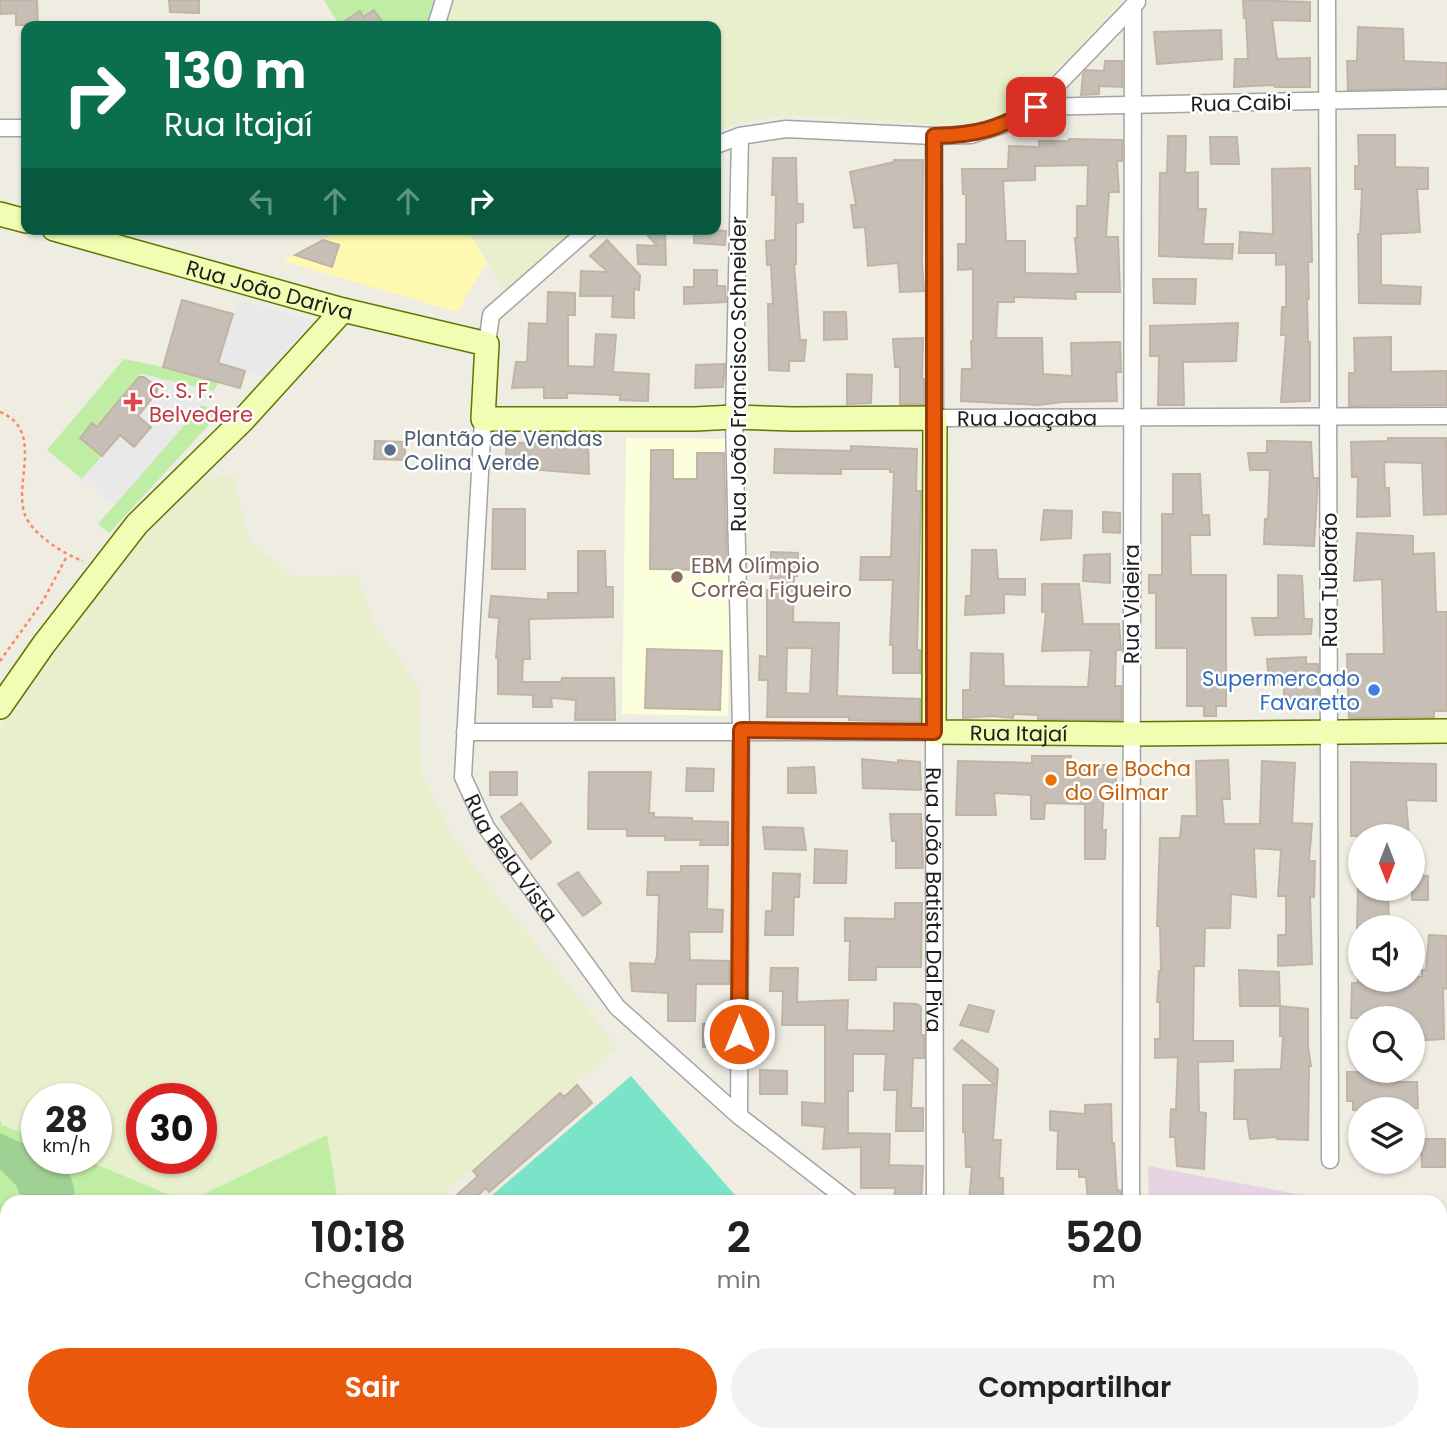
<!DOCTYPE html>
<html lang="pt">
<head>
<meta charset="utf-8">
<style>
  :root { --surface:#fff; --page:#f2f2f2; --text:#202124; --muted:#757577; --accent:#ea580c }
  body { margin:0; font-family:Poppins,sans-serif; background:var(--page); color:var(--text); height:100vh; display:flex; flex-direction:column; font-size:26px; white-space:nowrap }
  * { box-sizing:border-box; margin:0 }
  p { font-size:23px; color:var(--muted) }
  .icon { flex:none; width:38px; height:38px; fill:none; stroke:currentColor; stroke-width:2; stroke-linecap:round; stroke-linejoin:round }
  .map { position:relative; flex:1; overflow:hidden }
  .sheet { position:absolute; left:0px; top:1195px; width:1447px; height:247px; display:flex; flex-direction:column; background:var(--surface); border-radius:21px 21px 0 0; box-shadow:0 2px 5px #0004 }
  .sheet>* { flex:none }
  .banner { position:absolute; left:21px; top:21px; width:700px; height:214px; border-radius:14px; box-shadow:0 2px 5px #0004; background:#0b6e4f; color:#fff; overflow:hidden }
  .needle { width:46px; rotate:180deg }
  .fabs { position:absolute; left:1348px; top:824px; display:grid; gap:14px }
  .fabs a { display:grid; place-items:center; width:77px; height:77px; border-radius:50%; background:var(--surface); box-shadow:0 2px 5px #0004; font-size:35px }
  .speed { position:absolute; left:21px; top:1083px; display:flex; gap:14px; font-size:35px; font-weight:700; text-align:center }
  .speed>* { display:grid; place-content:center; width:91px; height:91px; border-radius:50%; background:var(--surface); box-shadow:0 2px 5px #0004; line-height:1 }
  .speed small { font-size:18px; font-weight:400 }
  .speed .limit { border:10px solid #d22; background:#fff; color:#111 }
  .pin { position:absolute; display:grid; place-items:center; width:60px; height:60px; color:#fff; margin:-30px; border-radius:14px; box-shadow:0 4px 10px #0006 }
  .me { position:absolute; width:77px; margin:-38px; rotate:0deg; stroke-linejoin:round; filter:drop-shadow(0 0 5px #0008) }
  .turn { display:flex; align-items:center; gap:24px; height:147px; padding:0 28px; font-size:32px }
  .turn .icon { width:91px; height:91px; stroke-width:2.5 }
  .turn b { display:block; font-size:49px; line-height:60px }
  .lanes { display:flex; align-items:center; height:66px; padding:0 28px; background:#0003; justify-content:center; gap:35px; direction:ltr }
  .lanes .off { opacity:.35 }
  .eta { display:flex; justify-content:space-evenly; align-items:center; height:119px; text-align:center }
  .eta b { font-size:42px; font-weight:600; line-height:49px }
  .cta { display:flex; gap:14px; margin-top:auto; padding:14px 28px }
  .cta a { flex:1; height:80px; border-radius:42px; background:var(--accent); color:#fff; font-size:28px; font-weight:600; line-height:80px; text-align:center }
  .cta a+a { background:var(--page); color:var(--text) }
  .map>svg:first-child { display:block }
  .industrial { fill:#e8d3e2 }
  .education { fill:#fbffdb }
  .farmland { fill:#e8efcc; fill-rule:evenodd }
  .grass { fill:#bfeda4 }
  .forest { fill:#9fd194 }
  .sand { fill:#fff8b0 }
  .pitch { fill:#7be3c7 }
  .parking { fill:#e9e9e9 }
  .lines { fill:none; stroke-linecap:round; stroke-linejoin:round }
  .stream { stroke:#9fc9df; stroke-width:4.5 }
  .building { fill:#c7bfb5; stroke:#c1b4a4; stroke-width:2; fill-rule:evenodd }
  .lane-casing { stroke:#a4a4a4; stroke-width:11 }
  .street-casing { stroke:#a4a4a4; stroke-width:19 }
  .secondary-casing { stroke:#5d7800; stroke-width:26 }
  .path { stroke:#ff8563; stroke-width:2.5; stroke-dasharray:3.5 3.5; stroke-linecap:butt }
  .lane { stroke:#fff; stroke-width:8 }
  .street { stroke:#fff; stroke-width:16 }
  .secondary { stroke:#f0fdb2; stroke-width:23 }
  .route-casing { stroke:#983908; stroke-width:18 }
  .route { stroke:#ea580c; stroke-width:12 }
  .health-dot { fill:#e0444e; stroke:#fff; stroke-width:2.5 }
  .service-dot { fill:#5c6f8a; stroke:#fff; stroke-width:2.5 }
  .education-dot { fill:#8d6e63; stroke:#fff; stroke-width:2.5 }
  .shop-dot { fill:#3f7fe0; stroke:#fff; stroke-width:2.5 }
  .food-dot { fill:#e8710a; stroke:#fff; stroke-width:2.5 }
  .labels { text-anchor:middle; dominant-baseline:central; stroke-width:5; stroke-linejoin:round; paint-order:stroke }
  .street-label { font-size:21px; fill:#1d1d1d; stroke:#fff }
  .health-label { font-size:21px; fill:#be3a42; stroke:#fff; text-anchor:start }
  .service-label { font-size:21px; fill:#4e5e75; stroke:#fff; text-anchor:start }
  .education-label { font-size:21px; fill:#785e54; stroke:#fff; text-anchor:start }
  .shop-label { font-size:21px; fill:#366cbe; stroke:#fff; text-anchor:end }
  .food-label { font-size:21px; fill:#c56008; stroke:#fff; text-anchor:start }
</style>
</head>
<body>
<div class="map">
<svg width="1447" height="1441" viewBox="0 0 1447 1441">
  <rect width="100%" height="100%" fill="#efece2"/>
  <path class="industrial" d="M1148,1166L1339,1202H1149Z
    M1440,1222L1447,1223V1441H1153V1435H1440Z"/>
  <path class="education" d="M626,438L732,439L728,716L622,714Z"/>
  <path class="farmland" d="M444,0H1124L1028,99L1000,116L966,124H936L787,115L737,123L716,133V26H436Z
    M467,229H576L506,292Z
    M233,475L250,541L293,577L357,575L374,624L419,687L422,774L455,842L617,1047L433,1202H338L327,1136L187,1202L83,1159L96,1158V1099H37V1139L2,1125L0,1119V729L45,658L184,479ZM142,1099H201V1158H142Z
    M378,1435H611L616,1441H380Z"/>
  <path class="grass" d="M324,0H444L436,26H340Z
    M124,359L163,367L219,382L214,391L141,374L97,427L80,438L102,456L82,479L47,450Z
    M201,405L221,412L109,533L98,524Z
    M0,1119L2,1125L37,1139V1158L83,1159L187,1202L327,1135L338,1202H7V1281L0,1280Z"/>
  <path class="forest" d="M0,1133L37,1150V1158L57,1159C70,1173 77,1183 73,1202H23L16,1185L0,1169Z
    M0,1280L7,1281V1435H305L304,1441H0Z"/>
  <path class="sand" d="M341,229H467L487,262L457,312L283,261Z"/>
  <path class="pitch" d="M631,1076L741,1202H484Z"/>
  <path class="parking" d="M237,299L311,320L265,377L218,364Z
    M141,374L214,391L115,505L82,479L120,435L151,427L138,416L159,389Z"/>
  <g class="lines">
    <path class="stream" d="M0,1353L7,1360
      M83,1435L87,1441"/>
  </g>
  <path class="building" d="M0,0H37L38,25H16V13L0,14Z
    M169,0H199V13L170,12Z
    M1243,0L1310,2V21L1272,20L1277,59L1310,58V87H1275L1274,85L1234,87L1235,59H1248L1246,18H1244Z
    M374,10L385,26H337L360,11L363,17Z
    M1358,27L1403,29L1404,61L1447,63V88L1348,90L1347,61H1357Z
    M1221,30L1222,59L1157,64L1154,32Z
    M1105,61H1122V87L1099,86V94L1081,95L1083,74L1086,70L1104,71Z
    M1358,135H1395V167L1428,168V189H1417L1420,232L1381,234V285L1421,287L1420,304L1359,303L1358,234H1360L1362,189H1355V166H1359Z
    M1168,136H1186L1185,173L1198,172V209H1206L1203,244H1233L1232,259L1159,256L1160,173H1167Z
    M1210,137H1237L1239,164H1211Z
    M1069,139L1122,140V161H1117L1119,192H1109L1106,237H1118L1120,292H1075L1076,299L1014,297V302H998L996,338H1042L1043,374L1072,376L1071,343L1120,342L1121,372H1116L1117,401L1063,402L1038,405L961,401L962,369H972L971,341H973V269L958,270V244H966V194H963L962,169H1008L1009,146L1039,147V141H1069ZM1088,165L1087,206H1077V238H1075L1078,274L1025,273V241H1006L1003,181L1035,180V166Z
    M773,158H796L797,204H803V222L796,223V264H794L800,340H806L804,361H789V371L769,370L768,304H773L771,265H767L766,241L775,240L776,195H772Z
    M894,160H923L922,262L924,291L900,292L898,263L868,266L865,227L854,228L851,205H856L850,172L894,162Z
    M1310,168L1312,262H1308L1309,299H1307L1308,342H1310V401L1281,402L1286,335H1281L1282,307H1286V264L1276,265V253H1239L1240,232L1273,234L1272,169Z
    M642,229H665L666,265L638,264L637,245L657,246Z
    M694,229L726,231L725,245L694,243Z
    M323,240L339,245L332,267L295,255Z
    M607,240L640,275L639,290L634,289V318L612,317L613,296H580L581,271L608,272L590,256Z
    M694,270H717V286H725L726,302L684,304V287H694Z
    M1153,279H1196L1195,304L1154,303Z
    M548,292L575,293V315H568V366L594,367L596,334L616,335L613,372L649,374L648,401L620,400V395L567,393V398H544V387L512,388L516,362H527L529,323L547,324Z
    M182,300L233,314L218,363L245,371L240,388L163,367Z
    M824,312H846L847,339L824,340Z
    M1238,323L1236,361L1183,362L1184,405H1158L1159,356H1150V326Z
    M1391,337V372L1447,371V405L1349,406V373H1355L1354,338Z
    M923,338L922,379H924V404H900V367H895L893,339Z
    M725,364L723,387L695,388L696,365Z
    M847,374L872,375L871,403L847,404Z
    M139,377H144L157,387V392L138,416L151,427L134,447L120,435L102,456L80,438L92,423L97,427Z
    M1388,438H1446L1447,514L1424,515L1422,463L1384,462L1385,488H1389L1390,516L1357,517L1358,477H1352L1351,442L1388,441Z
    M544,440L588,443L589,474L506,467V442L544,444Z
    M375,441L405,442V460L374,459Z
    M1267,441L1311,442L1313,478H1318L1314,546L1264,544L1265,519H1268L1270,470H1250L1248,453H1267Z
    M851,446L917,449L916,491H921L917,650H920V673H893V645H890L893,580H860L861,557H891L894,472H890V469H841V474L774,473L775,449L851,451Z
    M651,450H673V479H697V453H724L727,570L650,569Z
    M1173,474H1200L1202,515H1209L1210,535H1190L1191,575H1226V706H1216V716H1204V706H1187V648H1156V593H1149V575H1162V514H1173Z
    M493,509H525V569H492Z
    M1044,510L1072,511L1071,538L1041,540Z
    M1103,512L1120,513V533L1103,532Z
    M1357,533L1413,536V554L1434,553L1436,612H1447V711H1434V717L1349,718L1347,654H1384L1382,579L1354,581Z
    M972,550H996L998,579H1025V595L1004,594V613L965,615L966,596H971Z
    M578,551H605L606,587H613V617L529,619L530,659H523L522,682H561L562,678H614L615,720H575L576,700L551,698L552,707H533V695L498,694V658H496L499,618L489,617L491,596L548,600V593H578Z
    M771,552L798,553L797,576H794L793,622L839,623L837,696L920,699V722L849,720V717H767L768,680H759L760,656L767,657V590H770ZM787,648H812L810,694L786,693Z
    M1110,554V583L1083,581L1084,555Z
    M1278,575L1302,576L1304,619H1312L1311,634L1255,635L1252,618H1278Z
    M1042,584H1079L1083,624H1119L1121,650H1116L1115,686H1121V720L1038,719V715L1013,714V718L992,716L963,718V690H970L971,653L1003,654L1004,686L1088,687L1091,650L1042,651L1046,612H1042Z
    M647,649L722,651L720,710L645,708Z
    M1306,657V664H1318V708H1284V683L1269,684L1267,659Z
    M1032,756H1071L1070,765H1116V791H1104L1102,830H1106L1105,859H1085V804L1045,803L1044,819H1031V795L994,793L996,815H956L958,761L1032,763Z
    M862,759L898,763V760L920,762L921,790L863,788Z
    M1228,760L1230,799H1222L1224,824H1260L1262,761L1295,763L1292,823L1312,824L1309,861H1315L1314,897L1310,896L1312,964L1278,966V935H1286V896H1278L1281,850L1254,848L1256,897L1231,894L1230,928H1205L1204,966H1194L1193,1041H1233V1061L1198,1062L1199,1112L1206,1113L1204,1169L1177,1166L1175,1137H1170L1171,1109L1176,1110L1178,1057L1155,1058V1039H1160V1002H1157L1159,971H1161L1160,926H1157L1160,838H1180L1182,816H1197L1196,761Z
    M1351,762L1436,764V801L1406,800L1409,836H1351Z
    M814,767L816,793H788V768Z
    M687,768L714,769L713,791H686Z
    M490,772H517V795H490Z
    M589,772H651L649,813H654V817L692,818V821L728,822V845H700L701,840H665V836H627V829H588Z
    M521,803L551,842L531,859L501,817Z
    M890,814H921L923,868H896V841H892Z
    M763,827L803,828L806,850L765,849Z
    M815,849L847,851L846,883H814Z
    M681,866H708L707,909L723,910L722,932H689L690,960L729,961V984H696L695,1021H668V993L632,991L630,963L655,964L657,956L659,895H647L648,872H681Z
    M578,872L601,903L583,916L558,884Z
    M773,873L800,874L799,897H794L793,935H765L766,911H772Z
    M1412,875L1428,876V900H1412Z
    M1358,889H1388L1389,928H1357Z
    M895,903H922L921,967H876V980H849L850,941H845V918L895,919Z
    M1429,935L1447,936V989L1443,988L1444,1039L1412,1041V1018H1351L1352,983H1358V980H1412V977H1422V970H1426Z
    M771,968H798L797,1002L848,1000L847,1030L894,1031V1003L917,1004L921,1007V1035H924V1058H913L911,1108H923V1131H896L897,1090H884L886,1054H853V1091H848V1133L890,1134L889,1165L923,1166L921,1202H894L895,1188H861V1147L823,1149L825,1127L802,1125V1102L825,1104V1025H782L783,991H770Z
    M1239,970L1279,972L1280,1006H1240Z
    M969,1005L994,1011L988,1032L960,1025Z
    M1280,1006L1308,1009V1047L1311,1066H1309L1308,1140L1277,1139V1137L1250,1139L1247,1119H1234L1235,1070L1281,1069L1283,1036H1280Z
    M703,1024H729V1047H703Z
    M962,1040L998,1069L993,1140H1001L999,1178H1003V1202H969L972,1167H966L965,1132H963V1085H995L954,1049Z
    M760,1070L787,1071V1094H760Z
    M1347,1072H1389V1082H1417L1418,1108L1353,1110V1101H1347Z
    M577,1085L592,1103L489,1192L486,1188L470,1202H449L478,1176L473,1171L560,1093L564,1097Z
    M1111,1104L1112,1143H1114L1117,1190L1121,1191V1202H1088L1086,1177H1079V1169H1057L1058,1131L1050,1130V1111L1085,1114V1105Z
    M1421,1139H1445V1167H1422Z"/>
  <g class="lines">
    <defs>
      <path id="lane" d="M1440,1332H1447"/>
      <g id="street">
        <path d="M1327,0L1330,1160"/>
        <path d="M436,26L444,0"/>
        <path d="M1036,107L1447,98"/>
        <path d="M0,128H26"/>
        <path id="s1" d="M934,136L935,418L1447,416"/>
        <path d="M716,145L740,136L786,129L934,136L971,135L1006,124L1036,107L1137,2"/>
        <path d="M487,344L491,315L589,229"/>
        <path id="s2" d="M483,419L463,777L486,827L617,1007L739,1116L850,1202"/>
        <path id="s3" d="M465,732H934L935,1202"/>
        <path d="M739,1116L741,730L734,417L740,136"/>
        <path d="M1131,1202L1133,6"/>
        <path d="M1092,1435L1098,1441"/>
        <path d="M1138,1435V1441"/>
      </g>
      <g id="secondary">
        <path d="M0,214L26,221"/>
        <path id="s4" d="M54,229L343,310L487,344L483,419H695L734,417L793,419L935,418L934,732L1131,734L1447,731"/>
        <path d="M0,707L44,644L137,524L243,420L343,310"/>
      </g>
    </defs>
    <use href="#lane" class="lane-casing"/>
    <use href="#street" class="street-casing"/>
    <use href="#secondary" class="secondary-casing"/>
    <path class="path" d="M0,412C45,430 13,483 25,515C32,534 65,555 83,561
      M0,661L43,601L67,556"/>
    <use href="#lane" class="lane"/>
    <use href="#street" class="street"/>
    <use href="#secondary" class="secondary"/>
  </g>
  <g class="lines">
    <defs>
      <path id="route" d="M739,1034L741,730L934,732V136C978,135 998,129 1036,107"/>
    </defs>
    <use href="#route" class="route-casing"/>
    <use href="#route" class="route"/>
  </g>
  <path class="health-dot" d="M129.5 391.5h7v7h7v7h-7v7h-7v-7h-7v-7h7z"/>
  <circle class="service-dot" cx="390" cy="450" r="7"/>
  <circle class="education-dot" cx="677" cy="577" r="7"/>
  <circle class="shop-dot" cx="1374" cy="690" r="7"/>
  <circle class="food-dot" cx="1051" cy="780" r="7"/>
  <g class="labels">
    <g class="street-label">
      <text transform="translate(1241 103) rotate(-1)">Rua Caibi</text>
      <text stroke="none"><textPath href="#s4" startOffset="224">Rua João Dariva</textPath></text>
      <text transform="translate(738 374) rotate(-90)">Rua João Francisco Schneider</text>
      <text stroke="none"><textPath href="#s1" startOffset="374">Rua Joaçaba</textPath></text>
      <text transform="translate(1329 580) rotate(-90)">Rua Tubarão</text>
      <text transform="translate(1131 604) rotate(-90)">Rua Videira</text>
      <text stroke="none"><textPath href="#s4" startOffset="1374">Rua Itajaí</textPath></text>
      <text stroke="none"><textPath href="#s2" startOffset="453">Rua Bela Vista</textPath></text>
      <text stroke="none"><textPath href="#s3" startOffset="637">Rua João Batista Dal Piva</textPath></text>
    </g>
    <g class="health-label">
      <text x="149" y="390">C. S. F.<tspan x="149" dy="24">Belvedere</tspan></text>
    </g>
    <g class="service-label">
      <text x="404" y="438">Plantão de Vendas<tspan x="404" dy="24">Colina Verde</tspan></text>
    </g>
    <g class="education-label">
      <text x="691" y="565">EBM Olímpio<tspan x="691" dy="24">Corrêa Figueiro</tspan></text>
    </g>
    <g class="shop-label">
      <text x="1360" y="678">Supermercado<tspan x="1360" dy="24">Favaretto</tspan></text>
    </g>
    <g class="food-label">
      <text x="1065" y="768">Bar e Bocha<tspan x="1065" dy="24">do Gilmar</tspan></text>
    </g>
  </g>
</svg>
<div class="fabs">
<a><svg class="needle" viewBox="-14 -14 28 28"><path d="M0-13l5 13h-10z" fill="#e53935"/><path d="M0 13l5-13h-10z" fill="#757577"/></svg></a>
<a><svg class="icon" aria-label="sound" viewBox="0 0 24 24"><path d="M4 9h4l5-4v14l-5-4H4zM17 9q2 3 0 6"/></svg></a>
<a><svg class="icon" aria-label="search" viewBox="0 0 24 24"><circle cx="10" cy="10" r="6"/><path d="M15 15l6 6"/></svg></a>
<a><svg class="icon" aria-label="layers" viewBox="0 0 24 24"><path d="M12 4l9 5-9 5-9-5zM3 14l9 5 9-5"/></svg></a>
</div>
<div class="speed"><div>28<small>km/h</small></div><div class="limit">30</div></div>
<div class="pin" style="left:1036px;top:107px;background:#d93025"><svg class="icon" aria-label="arrive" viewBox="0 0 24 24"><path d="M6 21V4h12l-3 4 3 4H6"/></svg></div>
<svg class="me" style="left:739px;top:1034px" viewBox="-20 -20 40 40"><circle r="17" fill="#ea580c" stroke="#fff" stroke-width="3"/><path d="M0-11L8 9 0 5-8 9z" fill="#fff"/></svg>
<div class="banner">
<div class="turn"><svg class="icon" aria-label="right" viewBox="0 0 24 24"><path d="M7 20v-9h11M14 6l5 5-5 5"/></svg><div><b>130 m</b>Rua Itajaí</div></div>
<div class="lanes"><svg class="icon off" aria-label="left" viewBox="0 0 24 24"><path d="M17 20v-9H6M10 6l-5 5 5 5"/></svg><svg class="icon off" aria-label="ahead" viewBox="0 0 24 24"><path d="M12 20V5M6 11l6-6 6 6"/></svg><svg class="icon off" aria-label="ahead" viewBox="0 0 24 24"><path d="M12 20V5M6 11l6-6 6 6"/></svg><svg class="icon" aria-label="right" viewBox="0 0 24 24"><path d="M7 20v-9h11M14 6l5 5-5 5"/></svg></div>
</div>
<section class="sheet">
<div class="eta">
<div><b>10:18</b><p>Chegada</p></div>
<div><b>2</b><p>min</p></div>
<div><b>520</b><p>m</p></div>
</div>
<div class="cta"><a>Sair</a><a>Compartilhar</a></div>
</section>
</div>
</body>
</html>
